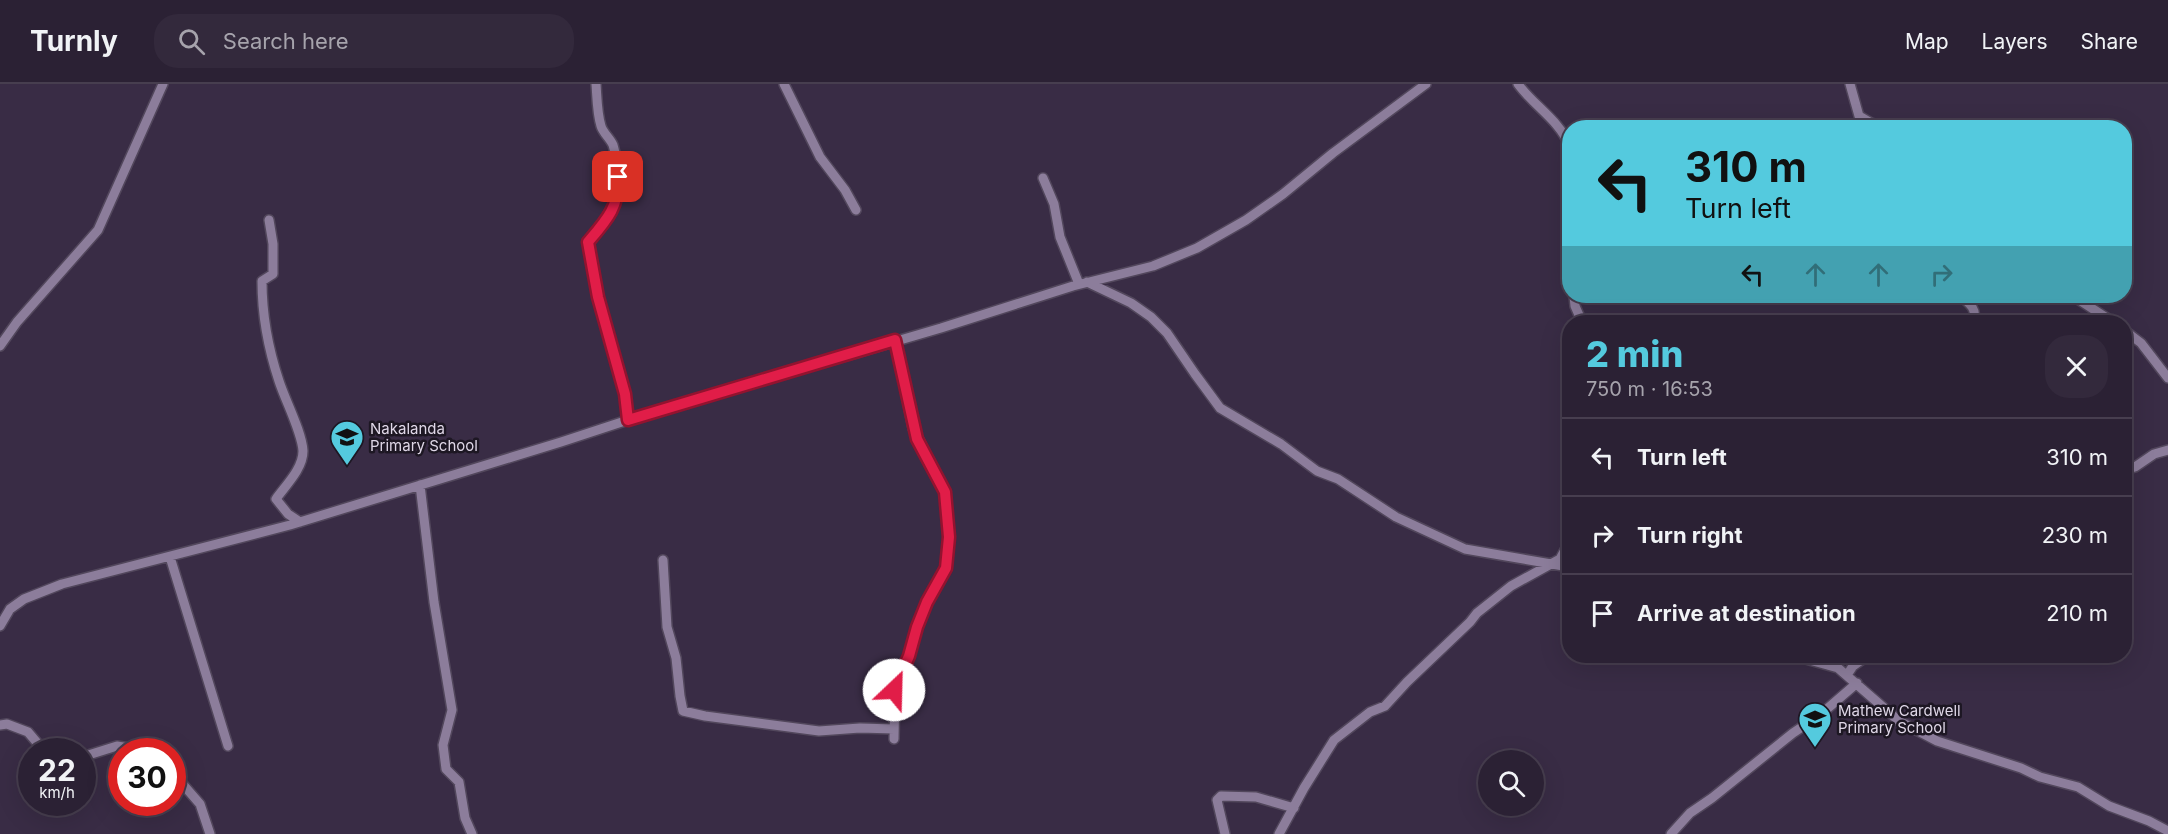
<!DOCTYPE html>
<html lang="en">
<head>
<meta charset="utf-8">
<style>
  :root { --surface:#2b2134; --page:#33293c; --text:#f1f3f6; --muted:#a6a3ac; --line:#473e4f; --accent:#54cade }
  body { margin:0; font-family:Inter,sans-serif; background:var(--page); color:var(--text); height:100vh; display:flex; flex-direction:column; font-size:22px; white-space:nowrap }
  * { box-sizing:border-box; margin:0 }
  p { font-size:20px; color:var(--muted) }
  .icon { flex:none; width:33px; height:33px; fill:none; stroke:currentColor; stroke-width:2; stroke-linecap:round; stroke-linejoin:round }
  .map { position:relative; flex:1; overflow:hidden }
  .drawer { position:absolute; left:1562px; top:231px; width:570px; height:348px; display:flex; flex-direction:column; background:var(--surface); border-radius:24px; box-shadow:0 6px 24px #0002,0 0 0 2px var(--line) }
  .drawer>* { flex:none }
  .guide { position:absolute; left:1562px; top:36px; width:570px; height:183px; border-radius:24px; box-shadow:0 6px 24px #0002,0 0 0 2px var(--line); background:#54cade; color:#111; overflow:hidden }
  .buttons { position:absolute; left:1478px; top:666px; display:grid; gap:12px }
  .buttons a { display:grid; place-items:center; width:66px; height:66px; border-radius:50%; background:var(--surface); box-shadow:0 6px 24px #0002,0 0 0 2px var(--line); font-size:30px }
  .speed { position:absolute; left:18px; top:654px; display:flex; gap:12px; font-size:30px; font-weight:700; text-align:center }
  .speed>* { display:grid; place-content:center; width:78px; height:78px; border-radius:50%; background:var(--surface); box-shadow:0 6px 24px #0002,0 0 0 2px var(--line); line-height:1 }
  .speed small { font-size:15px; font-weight:400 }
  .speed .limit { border:9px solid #d22; background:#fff; color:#111 }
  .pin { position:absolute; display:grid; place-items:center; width:51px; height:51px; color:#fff; margin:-26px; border-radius:12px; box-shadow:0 3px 9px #0006 }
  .me { position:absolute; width:66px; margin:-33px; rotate:24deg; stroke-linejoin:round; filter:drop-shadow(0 0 4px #0008) }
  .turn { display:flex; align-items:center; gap:21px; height:126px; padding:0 24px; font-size:27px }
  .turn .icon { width:78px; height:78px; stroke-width:2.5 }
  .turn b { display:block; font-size:42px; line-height:51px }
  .lanes { display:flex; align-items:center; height:57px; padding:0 24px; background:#0003; justify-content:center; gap:30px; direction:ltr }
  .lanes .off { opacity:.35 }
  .round { display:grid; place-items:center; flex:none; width:63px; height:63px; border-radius:24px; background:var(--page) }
  .summary { display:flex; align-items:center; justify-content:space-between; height:102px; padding:0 24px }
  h1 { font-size:36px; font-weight:800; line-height:45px; color:var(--accent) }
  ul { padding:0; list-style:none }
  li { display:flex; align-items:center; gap:18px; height:78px; padding:0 24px; border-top:2px solid var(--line) }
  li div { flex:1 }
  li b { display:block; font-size:22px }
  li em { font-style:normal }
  header { display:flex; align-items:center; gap:36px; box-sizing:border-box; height:84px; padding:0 30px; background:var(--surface); border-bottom:2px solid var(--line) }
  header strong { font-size:28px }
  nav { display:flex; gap:33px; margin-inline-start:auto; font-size:21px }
  .search { width:420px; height:54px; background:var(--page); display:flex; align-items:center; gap:15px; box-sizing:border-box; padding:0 21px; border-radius:24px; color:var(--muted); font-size:22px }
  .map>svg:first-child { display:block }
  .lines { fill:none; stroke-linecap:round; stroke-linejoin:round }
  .minor-casing { stroke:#52475c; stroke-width:12 }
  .minor { stroke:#8c7d9b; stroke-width:9 }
  .route-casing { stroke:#92132f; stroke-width:15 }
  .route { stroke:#e11d48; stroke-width:10 }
  .labels { text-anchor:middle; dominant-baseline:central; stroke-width:5; stroke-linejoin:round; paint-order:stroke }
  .poi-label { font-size:15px; fill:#dfd7e7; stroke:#1d1723; text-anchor:start }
</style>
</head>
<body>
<header>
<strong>Turnly</strong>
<div class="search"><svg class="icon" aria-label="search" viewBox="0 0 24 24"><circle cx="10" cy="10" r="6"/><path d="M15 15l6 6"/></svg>Search here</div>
<nav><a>Map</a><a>Layers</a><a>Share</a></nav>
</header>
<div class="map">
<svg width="2168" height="750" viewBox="0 0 2168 750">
  <rect width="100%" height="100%" fill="#392c45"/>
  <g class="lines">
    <defs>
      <path id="minor" d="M596,0C597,13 597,29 601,42C603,49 610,54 613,61C626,105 616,124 588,158L598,213L625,310L628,336
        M784,0L820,73L845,106L856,126
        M1518,0C1533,21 1560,37 1569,61
        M1850,0L1859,32L1871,39L1887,44
        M1043,94L1054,120L1060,153L1079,200
        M269,136L273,160V190L262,197C262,231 268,264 279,297C285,316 302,348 303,367C303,385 285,402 276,415L288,430L300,438
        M1087,198L1131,219L1151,233L1167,249L1195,290L1220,324L1281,360L1317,387L1338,395L1396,433L1465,465L1569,483
        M1574,212L1575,222L1582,238
        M1960,212C1970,219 1978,226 1973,238
        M2073,212L2113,238
        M2124,246L2141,259L2168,294
        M0,262L17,238L98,146L163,0
        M2124,386L2135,383L2154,370L2168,366
        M420,401L434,518L452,626L443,661L446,685L459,698L465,734L472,750
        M170,473L228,662
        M663,476L667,543L676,574L680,612L683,627L705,632L819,647L860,644L894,645
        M0,542L10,525L24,515L62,500L290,441L561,358L628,336L941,244L1073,202L1153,182L1197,164L1246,136L1283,110L1333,69L1426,0
        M1795,572L1838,584L1899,637L1937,657L2021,684L2040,693L2078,703L2109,722L2149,737L2168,747
        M1847,591L1853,582L1867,572
        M0,641L7,640L28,648L39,661L61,668
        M894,655L895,601L909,572L917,543L927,518L947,484L949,453L945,408L913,344L895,256
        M82,673L117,662L153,668
        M172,676L179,687L180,697L200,720L210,750
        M1225,750L1217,716L1221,712L1256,713L1294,724
        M1279,750L1304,704L1334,656L1370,628L1385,622L1407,598L1470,538L1477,529L1511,502L1560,475L1566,464L1569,438
        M1671,750L1690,729L1712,714L1793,649L1820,631L1857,599"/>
    </defs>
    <use href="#minor" class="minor-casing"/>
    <use href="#minor" class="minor"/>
  </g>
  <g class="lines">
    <defs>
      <path id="route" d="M618,93C620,122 606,137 588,158L598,213L625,310L628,336L895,256L917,355L945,408L949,453L946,484L927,518L917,543L909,572L894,606"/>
    </defs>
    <use href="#route" class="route-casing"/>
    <use href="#route" class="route"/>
  </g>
  <defs>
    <symbol id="school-pin" viewBox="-11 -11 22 30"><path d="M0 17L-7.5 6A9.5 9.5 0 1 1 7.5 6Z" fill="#54cade" stroke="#1d1723"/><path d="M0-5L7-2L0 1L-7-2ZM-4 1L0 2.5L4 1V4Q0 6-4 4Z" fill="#111"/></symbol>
  </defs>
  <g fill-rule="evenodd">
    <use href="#school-pin" x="328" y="334" width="38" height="52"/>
    <use href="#school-pin" x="1796" y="616" width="38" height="52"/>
  </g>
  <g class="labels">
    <g class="poi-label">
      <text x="370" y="344">Nakalanda<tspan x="370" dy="17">Primary School</tspan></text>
      <text x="1838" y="626">Mathew Cardwell<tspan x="1838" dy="17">Primary School</tspan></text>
    </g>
  </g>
</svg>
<div class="buttons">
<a><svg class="icon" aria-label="search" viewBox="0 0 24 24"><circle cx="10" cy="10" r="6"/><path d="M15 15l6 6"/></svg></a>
</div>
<div class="speed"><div>22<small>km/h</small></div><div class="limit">30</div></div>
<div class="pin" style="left:618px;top:93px;background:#d93025"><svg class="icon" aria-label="arrive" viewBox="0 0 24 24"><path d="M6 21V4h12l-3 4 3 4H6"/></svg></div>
<svg class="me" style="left:894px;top:606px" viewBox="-20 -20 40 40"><circle r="19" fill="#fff"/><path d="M0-13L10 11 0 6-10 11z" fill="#e11d48"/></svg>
<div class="guide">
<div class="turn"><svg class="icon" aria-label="left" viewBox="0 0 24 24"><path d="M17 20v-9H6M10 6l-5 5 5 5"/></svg><div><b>310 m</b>Turn left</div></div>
<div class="lanes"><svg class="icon" aria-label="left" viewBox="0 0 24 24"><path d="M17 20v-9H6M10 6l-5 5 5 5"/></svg><svg class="icon off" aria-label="ahead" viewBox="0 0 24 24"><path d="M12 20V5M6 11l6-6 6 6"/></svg><svg class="icon off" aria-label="ahead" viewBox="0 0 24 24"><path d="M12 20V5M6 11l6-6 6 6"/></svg><svg class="icon off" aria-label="right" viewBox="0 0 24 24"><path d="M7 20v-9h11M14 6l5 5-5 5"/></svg></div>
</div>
<section class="drawer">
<div class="summary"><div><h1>2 min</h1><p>750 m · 16:53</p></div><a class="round"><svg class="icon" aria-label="close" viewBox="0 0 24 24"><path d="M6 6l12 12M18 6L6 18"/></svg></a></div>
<ul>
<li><svg class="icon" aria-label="left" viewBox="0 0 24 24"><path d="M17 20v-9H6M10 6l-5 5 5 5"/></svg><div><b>Turn left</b></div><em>310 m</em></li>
<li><svg class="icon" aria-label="right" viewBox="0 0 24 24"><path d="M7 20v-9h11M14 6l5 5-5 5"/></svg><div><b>Turn right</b></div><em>230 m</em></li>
<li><svg class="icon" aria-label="arrive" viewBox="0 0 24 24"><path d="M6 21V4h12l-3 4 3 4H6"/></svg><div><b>Arrive at destination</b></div><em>210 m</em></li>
</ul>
</section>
</div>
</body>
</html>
